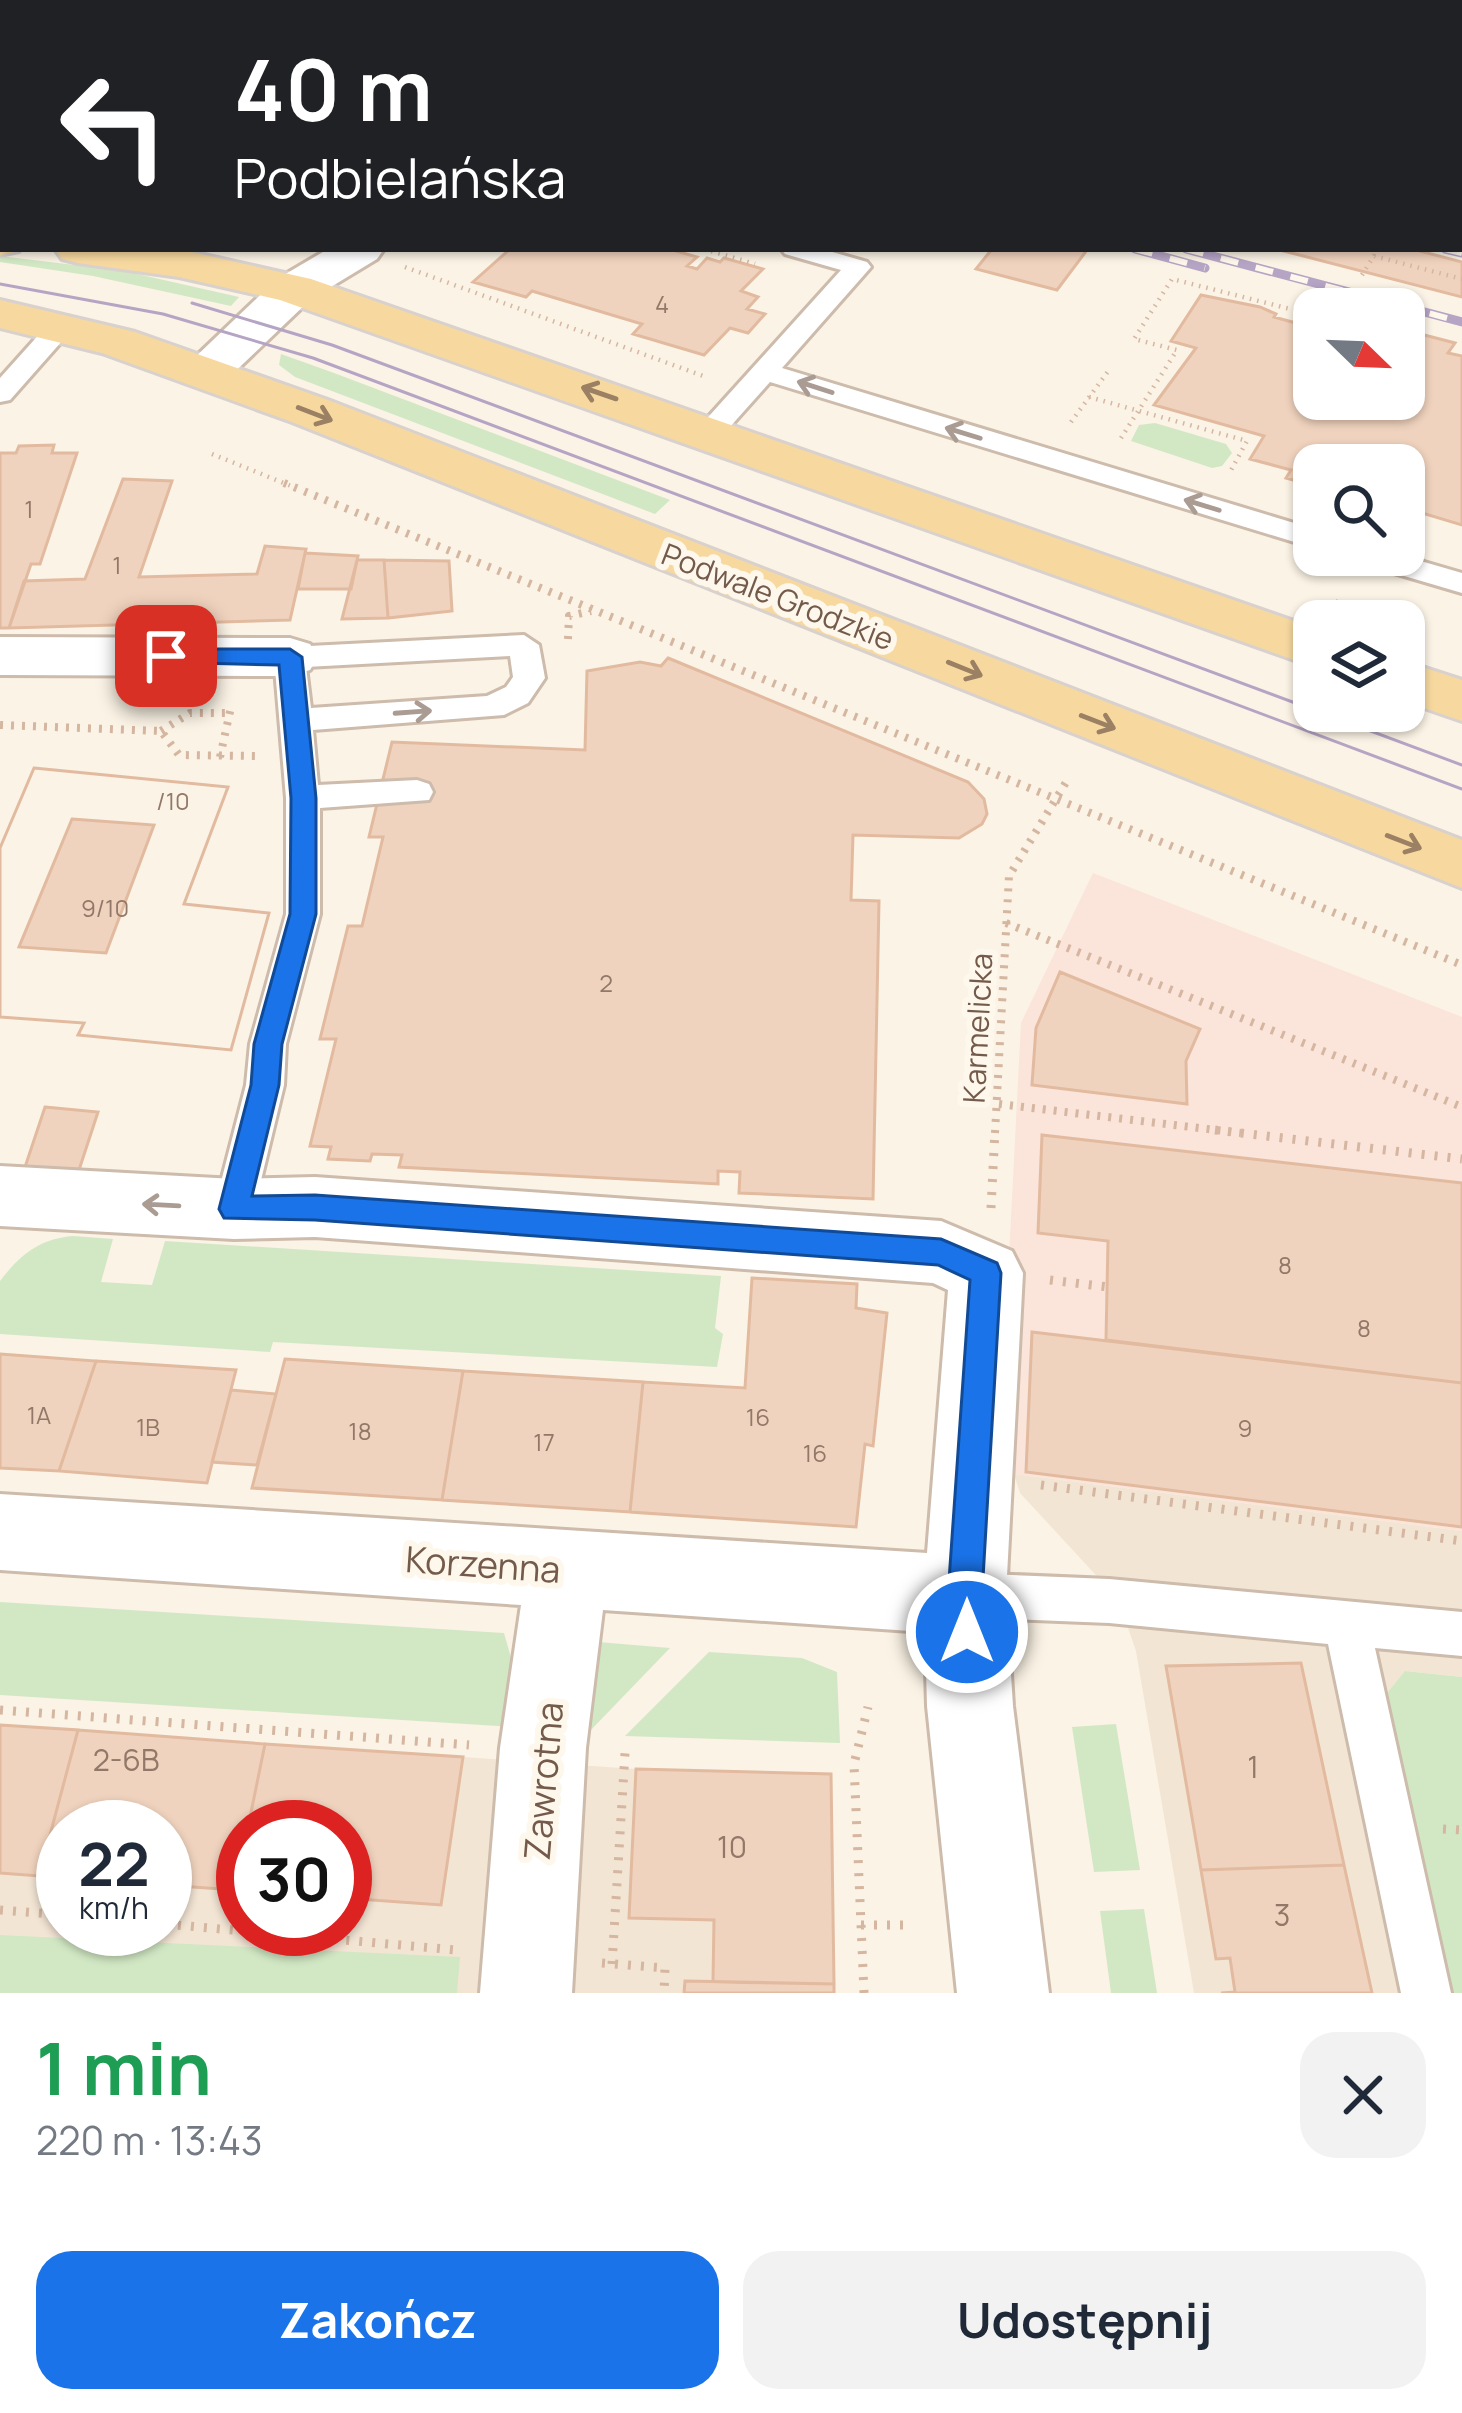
<!DOCTYPE html>
<html lang="pl">
<head>
<meta charset="utf-8">
<style>
  :root { --surface:#fff; --page:#f2f2f3; --text:#1f2937; --muted:#747a83; --accent:#1a73e8 }
  body { margin:0; font-family:Manrope,sans-serif; background:var(--page); color:var(--text); height:100vh; display:flex; flex-direction:column; font-size:45px; white-space:nowrap }
  * { box-sizing:border-box; margin:0 }
  p { font-size:39px; color:var(--muted) }
  .icon { flex:none; width:66px; height:66px; fill:none; stroke:currentColor; stroke-width:2; stroke-linecap:round; stroke-linejoin:round }
  .map { position:relative; height:1993px; overflow:hidden }
  .panel { display:flex; flex-direction:column; background:var(--surface); flex:1 }
  .panel>* { flex:none }
  .hud { position:absolute; left:0px; top:0px; width:1464px; height:252px; box-shadow:0 3px 9px #0004; background:#202124; color:#fff; overflow:hidden }
  .needle { width:78px; rotate:113deg }
  .tools { position:absolute; left:1293px; top:288px; display:grid; gap:24px }
  .tools a { display:grid; place-items:center; width:132px; height:132px; border-radius:24px; background:var(--surface); box-shadow:0 3px 9px #0004; font-size:60px }
  .speed { position:absolute; left:36px; top:1800px; display:flex; gap:24px; font-size:60px; font-weight:700; text-align:center }
  .speed>* { display:grid; place-content:center; width:156px; height:156px; border-radius:50%; background:var(--surface); box-shadow:0 3px 9px #0004; line-height:1 }
  .speed small { font-size:30px; font-weight:400 }
  .speed .limit { border:18px solid #d22; background:#fff; color:#111 }
  .pin { position:absolute; display:grid; place-items:center; width:102px; height:102px; color:#fff; margin:-51px; border-radius:24px; box-shadow:0 6px 18px #0006 }
  .me { position:absolute; width:132px; margin:-66px; rotate:0deg; stroke-linejoin:round; filter:drop-shadow(0 0 9px #0008) }
  .turn { display:flex; align-items:center; gap:42px; height:252px; padding:0 36px; font-size:54px }
  .turn .icon { width:156px; height:156px; stroke-width:2.5 }
  .turn b { display:block; font-size:84px; line-height:102px }
  .round { display:grid; place-items:center; flex:none; width:126px; height:126px; border-radius:36px; background:var(--page) }
  .overview { display:flex; align-items:center; justify-content:space-between; height:204px; padding:0 36px }
  h1 { font-size:72px; font-weight:700; line-height:90px; color:#1e9e55 }
  .action { display:flex; gap:24px; margin-top:auto; padding:24px 36px }
  .action a { flex:1; height:138px; border-radius:36px; background:var(--accent); color:#fff; font-size:48px; font-weight:700; line-height:138px; text-align:center }
  .action a+a { background:var(--page); color:var(--text) }
  .map>svg:first-child { display:block }
  .residential { fill:#f3e5d4; fill-rule:evenodd }
  .commercial { fill:#fbe4d9 }
  .green { fill:#d2e8c4 }
  .building { fill:#f0d3be; stroke:#e2ba9f; stroke-width:3; fill-rule:evenodd }
  .lines { fill:none; stroke-linecap:round; stroke-linejoin:round }
  .service-casing { stroke:#cdbbac; stroke-width:6 }
  .minor-casing { stroke:#cdbbac; stroke-width:6 }
  .tertiary-casing { stroke:#cdbbac; stroke-width:6 }
  .secondary-casing { stroke:#d1bdac; stroke-width:6 }
  .primary-casing { stroke:#d8d1cd; stroke-width:6 }
  .path-far2 { stroke:#d5b6a1; stroke-width:4.5; stroke-dasharray:1.5 6; stroke-linecap:butt }
  .path-far1 { stroke:#d5b6a1; stroke-width:8; stroke-dasharray:3 8; stroke-linecap:butt }
  .path { stroke:#d5b6a1; stroke-width:9; stroke-dasharray:3 10; stroke-linecap:butt }
  .service { fill:#fff; fill-rule:evenodd }
  .minor { fill:#fff; fill-rule:evenodd }
  .tertiary { fill:#fff; fill-rule:evenodd }
  .secondary { fill:#fff; fill-rule:evenodd }
  .primary { fill:#f7d9a0; fill-rule:evenodd }
  .tram { stroke:#b6a4c5; stroke-width:3 }
  .rail-casing { stroke:#b6a4c5; stroke-width:9 }
  .rail { stroke:#fef7eb; stroke-width:6; stroke-dasharray:18; stroke-linecap:butt }
  .oneway { stroke:#ab9c93 }
  .oneway2 { stroke:#9b8064 }
  .route { fill:#1a73e8; stroke:#114b97; stroke-width:3 }
  .labels { text-anchor:middle; dominant-baseline:central; stroke-width:12; stroke-linejoin:round; paint-order:stroke }
  .number-label { font-size:24px; fill:#927868 }
  .street-label { font-size:30px; fill:#735a4b; stroke:#fef7eb }
  .near-number-label { font-size:30px; fill:#927868 }
  .near-street-label { font-size:36px; fill:#735a4b; stroke:#fef7eb }
</style>
</head>
<body>
<div class="map">
<svg width="1462" height="1993" viewBox="0 0 1462 1993">
  <rect width="100%" height="100%" fill="#fbf3e5"/>
  <path class="residential" d="M1014,1474L1462,1531V1677L1405,1671L1386,1694L1452,1993H1194L1136,1651L1118,1599L1020,1493Z
    M0,1725L636,1769L831,1774L834,1993H0ZM63,1827H165V1929H63ZM243,1827H345V1929H243Z"/>
  <path class="commercial" d="M1093,873L1462,1017V1531L998,1472L1021,1023Z"/>
  <path class="green" d="M0,256L124,271L239,297L231,306L93,276L0,262Z
    M281,354L334,373L670,500L655,514L295,377L279,365Z
    M1155,423L1226,444L1232,453L1222,466L1212,468L1131,441L1139,425Z
    M73,1236L113,1239L101,1282L152,1285L165,1241L721,1276L715,1328L723,1334L717,1367L273,1342L270,1352L0,1334V1281C20,1255 39,1239 73,1236Z
    M0,1602L504,1633L516,1675L514,1727L0,1695Z
    M586,1641L670,1648L589,1732H570Z
    M709,1652L802,1658L837,1672L840,1743L625,1736Z
    M1405,1671L1462,1677V1993H1452L1386,1694Z
    M1116,1724L1140,1870L1094,1872L1072,1727Z
    M1144,1909L1157,1993H1111L1100,1911Z
    M0,1935L460,1957L457,1993H0Z"/>
  <path class="building" d="M510,249H669L697,257L687,266L697,269L707,258L720,262L724,258L763,269L741,291L758,297L747,309L765,314L748,333L730,328L704,355L633,334L642,324L532,291L526,297L473,282Z
    M992,249H1083L1087,250L1057,290L976,269Z
    M1276,249H1412L1462,262V297Z
    M1201,295L1260,307L1276,314L1274,317L1314,328V399H1404L1405,330L1455,343L1448,353L1462,356V525L1409,509L1404,512V465H1314V497L1305,495L1298,493L1304,483L1286,478L1291,470L1250,459L1264,436L1154,405L1196,348L1171,341Z
    M54,445L52,453H77L40,564H31L9,628H0V453H16L19,446Z
    M123,479L172,481L139,577L257,574L265,546L306,549L290,620L9,628L24,581L85,579Z
    M305,553L358,556L351,589H298Z
    M357,560H384L388,618L342,619Z
    M384,560L449,561L452,611L388,618Z
    M668,658L968,782L984,799L987,814L982,824L959,838L853,835L851,900L879,901L873,1199L739,1193L740,1172L718,1171V1184L399,1167L402,1155L372,1154L370,1161L328,1159L331,1147L310,1146L336,1039H320L348,926H362L383,837H369L392,742L585,750L587,671L640,662L661,666Z
    M34,768L228,787L184,904L269,913L231,1050L78,1035L84,1023L0,1017V848ZM72,819L154,825L106,953L19,947Z
    M34,768L228,787L184,904L269,913L231,1050L78,1035L84,1023L0,1017V848Z
    M1060,972L1200,1029L1186,1061L1187,1104L1032,1085L1036,1028Z
    M45,1107L98,1112L79,1170L25,1167Z
    M1042,1135L1462,1183V1383L1106,1340L1108,1241L1038,1233Z
    M752,1278L857,1284L856,1308L887,1313L873,1446L865,1444L856,1527L630,1512L643,1382L745,1388Z
    M1032,1332L1462,1383V1527L1026,1472Z
    M0,1354L96,1361L59,1471L0,1468Z
    M285,1359L463,1371L442,1500L252,1488Z
    M96,1361L236,1370L207,1483L59,1471Z
    M463,1371L643,1382L630,1512L442,1500Z
    M231,1390L276,1394L257,1465L212,1462Z
    M1301,1663L1344,1865L1201,1870L1166,1666Z
    M0,1725L78,1730L39,1876L0,1873Z
    M78,1730L265,1744L248,1827H243L235,1890L165,1885V1827H63V1878L39,1876Z
    M265,1744L463,1757L441,1905L345,1898V1827H248Z
    M636,1769L831,1774L834,1984L713,1982L714,1920L629,1918Z
    M1344,1865L1372,1993H1221L1235,1992L1230,1958L1216,1959L1201,1870Z
    M685,1981L834,1984V1993H684Z"/>
  <g class="lines">
    <defs>
      <path id="service" d="M1225,0H1251L1223,3Z
        M1431,0H1453L1429,3Z
        M1461,34H1462V48H1461Z
        M781,249H822L867,262L871,267L782,368L1314,529V548L770,382L720,438H700L696,432L700,426L841,270L785,254Z
        M61,318L70,320L74,326L70,332L10,400L0,402V378L52,320Z
        M1352,555H1400L1462,573V593L1357,562Z
        M524,635L539,645L545,678L528,703L504,715L313,730L318,785L417,780L429,784L433,792L429,800L320,808V914L286,1044L284,1085L254,1209L248,1221L234,1226L220,1221L214,1209L246,1085L250,1044L286,914V798L274,657L290,647ZM510,656L513,677L506,687L487,696L311,708L306,667Z
        M965,1573L1109,1579L1462,1612V1656L1375,1648L1451,1993H1401L1328,1644L1109,1623L965,1617L949,1610L943,1595L949,1580Z"/>
      <path id="minor" d="M0,1L7,3H3V27Z
        M0,637L290,638L310,644L318,657L310,670L290,676L0,675Z
        M0,1166L234,1179L315,1177L941,1221L1012,1251L1023,1273L1006,1595L1013,1706L1049,1993H957L927,1706L925,1632L603,1610L586,1748L572,1993H480L500,1748L521,1605L0,1570V1494L927,1553L948,1290L933,1283L315,1237L234,1239L0,1226Z"/>
      <path id="tertiary" d="M84,0H127L129,3H86Z
        M328,249H384L377,259L311,299L223,383L206,388L189,383L181,373L189,363L277,279Z"/>
      <path id="secondary" d="M990,0H1035L1037,3H992Z
        M1461,101H1462V127H1461Z"/>
      <path id="primary" d="M0,227L3,249L19,251L0,255Z
        M55,249H178L311,279L1314,628V667L280,300L179,277L78,263L62,259Z
        M0,300L135,332L328,400L1462,840V888L292,422L102,353L0,328Z
        M1404,661L1462,680V721L1404,701Z"/>
    </defs>
    <use href="#service" class="service-casing"/>
    <use href="#minor" class="minor-casing"/>
    <use href="#tertiary" class="tertiary-casing"/>
    <use href="#secondary" class="secondary-casing"/>
    <use href="#primary" class="primary-casing"/>
    <path class="path-far2" d="M880,0L886,3
      M704,249L755,264
      M1374,256L1462,279
      M405,267L706,377
      M1362,275L1378,249
      M1089,397L1247,441L1230,472
      M1071,422L1109,370
      M1121,438L1177,350L1134,339L1172,279L1314,315
      M212,454L291,486"/>
    <path class="path-far1" d="M284,483L1462,965
      M1335,603L1390,621
      M568,639L569,616L591,611
      M0,725L161,731L179,755L256,756
      M161,731L190,713H230
      M220,757L231,707
      M1006,923L1462,1107
      M999,1104L1241,1133
      M995,1133L1009,876L1068,779"/>
    <path class="path" d="M1215,1130L1462,1159
      M991,1208L995,1130
      M1050,1280L1108,1287
      M1041,1485L1462,1541
      M0,1710L469,1745
      M1443,1829L1462,1830
      M0,1910L63,1915
      M165,1924L456,1950
      M861,1925H911
      M602,1963L665,1968L664,1993
      M612,1964L625,1753
      M864,1993L854,1764L868,1707"/>
    <use href="#service" class="service"/>
    <use href="#minor" class="minor"/>
    <use href="#tertiary" class="tertiary"/>
    <use href="#secondary" class="secondary"/>
    <use href="#primary" class="primary"/>
    <path class="tram" d="M926,0L932,3
      M951,0L957,3
      M0,284L163,314L313,358L1462,789
      M192,303L332,345L1314,710
      M1317,711L1462,765"/>
    <defs>
      <path id="rail" d="M393,0L402,3
        M430,0L439,3
        M521,0L531,3
        M566,0L576,3
        M1135,249L1205,268
        M1186,249L1462,322
        M1445,249L1462,253"/>
    </defs>
    <use href="#rail" class="rail-casing"/>
    <use href="#rail" class="rail"/>
  </g>
  <defs><path id="oneway-shaft" d="M-6 0H5M1.5-3L5.5 0L1.5 3" fill="none" stroke-width="1.6" stroke-linecap="round" stroke-linejoin="round" transform="scale(3)"/></defs>
  <g class="oneway">
    <use href="#oneway-shaft" transform="translate(815 387) rotate(-162)"/>
    <use href="#oneway-shaft" transform="translate(963 433) rotate(-163)"/>
    <use href="#oneway-shaft" transform="translate(1202 505) rotate(-163)"/>
    <use href="#oneway-shaft" transform="translate(413 712) rotate(-4)"/>
    <use href="#oneway-shaft" transform="translate(161 1205) rotate(-177)"/>
  </g>
  <g class="oneway2">
    <use href="#oneway-shaft" transform="translate(599 393) rotate(-161)"/>
    <use href="#oneway-shaft" transform="translate(315 414) rotate(21)"/>
    <use href="#oneway-shaft" transform="translate(965 669) rotate(22)"/>
    <use href="#oneway-shaft" transform="translate(1098 722) rotate(21)"/>
    <use href="#oneway-shaft" transform="translate(1404 842) rotate(21)"/>
  </g>
  <path class="route" d="M166,649H290L302,657L316,798V914L282,1044L279,1085L252,1196L315,1195L941,1239L997,1263L1001,1273L982,1595L984,1632L979,1644L967,1649L955,1644L948,1595L970,1280L938,1265L315,1220L224,1218L219,1209L251,1085L254,1044L290,914L291,798L279,665L157,662L154,656Z"/>
  <g class="labels">
    <g class="number-label">
      <text x="662" y="303">4</text>
      <text x="29" y="508">1</text>
      <text x="117" y="564">1</text>
      <text x="173" y="800">/10</text>
      <text x="105" y="907">9/10</text>
      <text x="606" y="982">2</text>
      <text x="1285" y="1264">8</text>
      <text x="1364" y="1327">8</text>
      <text x="39" y="1414">1A</text>
      <text x="758" y="1416">16</text>
      <text x="148" y="1426">1B</text>
      <text x="1245" y="1427">9</text>
      <text x="360" y="1430">18</text>
      <text x="544" y="1441">17</text>
      <text x="815" y="1452">16</text>
    </g>
    <g class="street-label">
      <text transform="translate(778 596) rotate(21)">Podwale Grodzkie</text>
      <text transform="translate(977 1028) rotate(-87)">Karmelicka</text>
    </g>
    <g class="near-number-label">
      <text x="126" y="1759">2-6B</text>
      <text x="1253" y="1766">1</text>
      <text x="732" y="1846">10</text>
      <text x="1282" y="1914">3</text>
    </g>
    <g class="near-street-label">
      <text transform="translate(483 1564) rotate(4)">Korzenna</text>
      <text transform="translate(543 1781) rotate(-85)">Zawrotna</text>
    </g>
  </g>
</svg>
<div class="tools">
<a><svg class="needle" viewBox="-14 -14 28 28"><path d="M0-13l5 13h-10z" fill="#e53935"/><path d="M0 13l5-13h-10z" fill="#747a83"/></svg></a>
<a><svg class="icon" aria-label="search" viewBox="0 0 24 24"><circle cx="10" cy="10" r="6"/><path d="M15 15l6 6"/></svg></a>
<a><svg class="icon" aria-label="layers" viewBox="0 0 24 24"><path d="M12 4l9 5-9 5-9-5zM3 14l9 5 9-5"/></svg></a>
</div>
<div class="speed"><div>22<small>km/h</small></div><div class="limit">30</div></div>
<div class="pin" style="left:166px;top:656px;background:#d93025"><svg class="icon" aria-label="arrive" viewBox="0 0 24 24"><path d="M6 21V4h12l-3 4 3 4H6"/></svg></div>
<svg class="me" style="left:967px;top:1632px" viewBox="-20 -20 40 40"><circle r="17" fill="#1a73e8" stroke="#fff" stroke-width="3"/><path d="M0-11L8 9 0 5-8 9z" fill="#fff"/></svg>
<div class="hud">
<div class="turn"><svg class="icon" aria-label="left" viewBox="0 0 24 24"><path d="M17 20v-9H6M10 6l-5 5 5 5"/></svg><div><b>40 m</b>Podbielańska</div></div>
</div>
</div>
<section class="panel">
<div class="overview"><div><h1>1 min</h1><p>220 m · 13:43</p></div><a class="round"><svg class="icon" aria-label="close" viewBox="0 0 24 24"><path d="M6 6l12 12M18 6L6 18"/></svg></a></div>
<div class="action"><a>Zakończ</a><a>Udostępnij</a></div>
</section>
</body>
</html>
